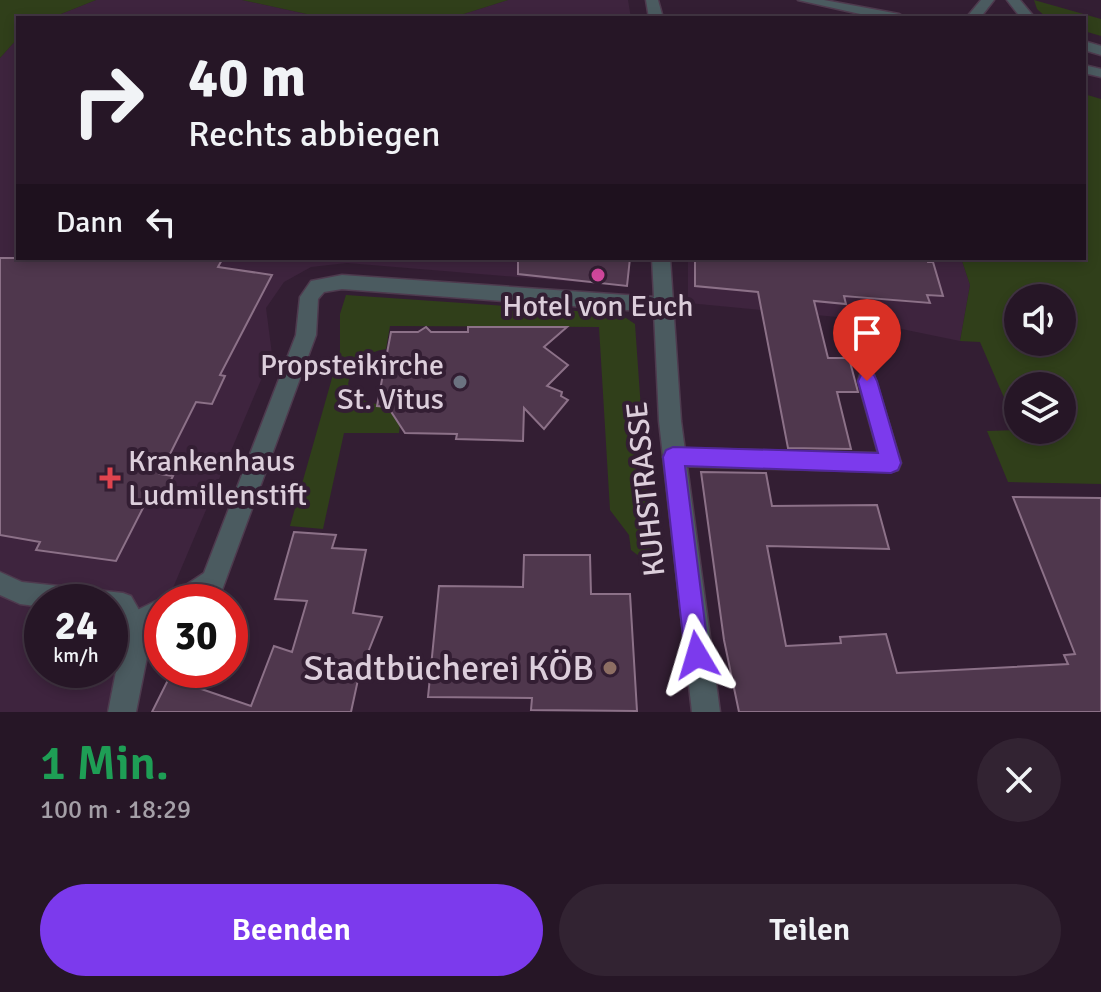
<!DOCTYPE html>
<html lang="de">
<head>
<meta charset="utf-8">
<style>
  :root { --surface:#261626; --page:#322332; --text:#f1f3f6; --muted:#a49fa7; --line:#423543; --accent:#7c3aed }
  body { margin:0; font-family:Signika,sans-serif; background:var(--page); color:var(--text); height:100vh; display:flex; flex-direction:column; font-size:30px; white-space:nowrap }
  * { box-sizing:border-box; margin:0 }
  p { font-size:26px; color:var(--muted) }
  .icon { flex:none; width:44px; height:44px; fill:none; stroke:currentColor; stroke-width:2; stroke-linecap:round; stroke-linejoin:round }
  .map { position:relative; height:712px; overflow:hidden }
  .sheet { display:flex; flex-direction:column; background:var(--surface); flex:1 }
  .sheet>* { flex:none }
  .banner { position:absolute; left:16px; top:16px; width:1070px; height:244px; border-radius:0px; box-shadow:0 4px 12px #0003,0 0 0 2px var(--line); background:#261626; color:var(--text); overflow:hidden }
  .buttons { position:absolute; left:1004px; top:284px; display:grid; gap:16px }
  .buttons a { display:grid; place-items:center; width:72px; height:72px; border-radius:50%; background:var(--surface); box-shadow:0 4px 12px #0003,0 0 0 2px var(--line); font-size:40px }
  .speed { position:absolute; left:24px; top:584px; display:flex; gap:16px; font-size:40px; font-weight:700; text-align:center }
  .speed>* { display:grid; place-content:center; width:104px; height:104px; border-radius:50%; background:var(--surface); box-shadow:0 4px 12px #0003,0 0 0 2px var(--line); line-height:1 }
  .speed small { font-size:20px; font-weight:400 }
  .speed .limit { border:12px solid #d22; background:#fff; color:#111 }
  .pin { position:absolute; display:grid; place-items:center; width:68px; height:68px; color:#fff; margin:-82px -34px; border-radius:50% 50% 50% 0; rotate:-45deg; box-shadow:0 0 8px #0007 }
  .pin .icon { rotate:45deg }
  .me { position:absolute; width:88px; margin:-44px; rotate:353deg; stroke-linejoin:round; filter:drop-shadow(0 0 6px #0008) }
  .turn { display:flex; align-items:center; gap:28px; height:168px; padding:0 40px; font-size:36px }
  .turn .icon { width:104px; height:104px; stroke-width:2.5 }
  .turn b { display:block; font-size:56px; line-height:68px }
  .then { display:flex; align-items:center; height:76px; padding:0 40px; background:#0003; gap:16px; font-size:30px }
  .round { display:grid; place-items:center; flex:none; width:84px; height:84px; border-radius:42px; background:var(--page) }
  .head { display:flex; align-items:center; justify-content:space-between; height:136px; padding:0 40px }
  h1 { font-size:48px; font-weight:600; line-height:60px; color:#1e9e55 }
  .button { display:flex; gap:16px; margin-top:auto; padding:16px 40px }
  .button a { flex:1; height:92px; border-radius:48px; background:var(--accent); color:#fff; font-size:32px; font-weight:600; line-height:92px; text-align:center }
  .button a+a { background:var(--page); color:var(--text) }
  .map>svg:first-child { display:block }
  .built { fill:#3e243e; fill-rule:evenodd }
  .green { fill:#303f1a; fill-rule:evenodd }
  .building { fill:#4f374d; stroke:#8c7188; stroke-width:2 }
  .lines { fill:none; stroke-linecap:round; stroke-linejoin:round }
  .service-casing { stroke:#4e3a4e; stroke-width:3 }
  .minor-casing { stroke:#4e3a4e; stroke-width:3 }
  .tertiary-casing { stroke:#4e3a4e; stroke-width:3 }
  .service { fill:#4b5b60; fill-rule:evenodd }
  .minor { fill:#4b5b60; fill-rule:evenodd }
  .tertiary { fill:#4b5b60; fill-rule:evenodd }
  .route { fill:#7c3aed; stroke:#51269a; stroke-width:2 }
  .hotel-dot { fill:#d1479c; stroke:#331e33; stroke-width:3 }
  .worship-dot { fill:#6b7280; stroke:#331e33; stroke-width:3 }
  .health-dot { fill:#e0444e; stroke:#331e33; stroke-width:3 }
  .education-dot { fill:#8d6e63; stroke:#331e33; stroke-width:3 }
  .labels { text-anchor:middle; dominant-baseline:central; stroke-width:8; stroke-linejoin:round; paint-order:stroke }
  .poi-label { font-size:30px; fill:#dccedb; stroke:#331e33 }
  .street-label { font-size:30px; fill:#dccedb; stroke:#331e33 }
  .near-poi-label { font-size:36px; fill:#dccedb; stroke:#331e33; text-anchor:end }
</style>
</head>
<body>
<div class="map">
<svg width="1101" height="712" viewBox="0 0 1101 712">
  <rect width="100%" height="100%" fill="#331e33"/>
  <path class="built" d="M96,0H242L325,18H51Z
    M508,0H628L631,18H451Z
    M18,38V258H630L627,286L347,263L311,267L284,282L266,308L272,354L167,602H162V612L106,712H0V58ZM42,602H110V670H42Z
    M688,258H961L970,285L960,341L848,318L688,303Z"/>
  <path class="green" d="M0,0H96L51,18H18V38L0,58Z
    M242,0H508L451,18H325Z
    M1034,0L1101,19V36L1084,31V18H1047L1037,9Z
    M1084,94L1101,99V484L1008,482L987,431L1018,430L980,342L960,341L970,285L961,258H1084ZM1062,298V342H1018V298ZM1018,386H1062V430H1018Z
    M346,295L620,314L635,324L652,566L631,550L629,535L610,510L599,327L390,326L386,349C365,352 353,364 348,384C361,406 378,405 402,405L399,433H344L323,529L290,526L340,350V314Z"/>
  <path class="building" d="M0,258H223L218,267L272,275L220,375L225,376L212,404L196,402L160,474L173,476L159,504L146,502L116,561L36,550L40,542L0,535Z
    M518,258H630L627,286L518,274Z
    M695,258H927L928,262H933L943,296L927,295L930,303L844,296L846,304L814,301L828,358H849L858,392H837L851,449L788,448L758,292L695,286Z
    M426,327L431,332H468V327H567L544,347L568,365L547,386L562,392L561,396L568,400L544,429L524,408L523,441L456,439L457,434L405,433L388,407L377,406L391,332H418Z
    M701,472L766,473L772,506L877,505L889,549L767,546L786,646L841,643L840,637L886,634L897,673L1068,664L1064,655L1075,654L1013,497L1101,498V712H739L724,640Z
    M294,532L336,535L332,548L366,550L353,613L382,617L359,675L351,712H152L169,678L251,706L274,646L292,652L307,601L275,599Z
    M524,555H590L591,594H630L637,711L531,710L532,698L428,697L439,586L523,587Z"/>
  <g class="lines">
    <defs>
      <path id="service" d="M867,373L874,375L876,381L901,463L898,470L891,472L673,466L666,464L663,457L666,450L673,448L878,453L858,381L860,375Z
        M0,572L22,582L123,593L131,596L147,624L144,632L136,635L128,632L117,614L110,613V602H42V607L20,604L0,595Z"/>
      <path id="minor" d="M646,0H658L663,18H649Z
        M652,258H670L681,421L720,712H692L659,421L654,312L342,289L324,292L318,299L316,335L222,590L204,602H162V624L149,631L150,642L136,712H108L127,615L162,598L171,602L174,593L204,573L296,335L300,297L311,281L342,275L654,297Z"/>
      <path id="tertiary" d="M798,0H824L899,14L906,18H878Z
        M981,0H994L980,18H966Z
        M1007,0H1020L1035,18H1021Z
        M1084,41L1101,46V55L1084,50Z
        M1084,65L1101,69V77L1084,73Z"/>
    </defs>
    <use href="#service" class="service-casing"/>
    <use href="#minor" class="minor-casing"/>
    <use href="#tertiary" class="tertiary-casing"/>
    <use href="#service" class="service"/>
    <use href="#minor" class="minor"/>
    <use href="#tertiary" class="tertiary"/>
  </g>
  <path class="route" d="M867,372L874,375L877,381L901,463L898,470L891,473L685,466L709,655L706,664L697,667L689,664L685,655L663,457L666,450L673,447L878,453L858,381L861,375Z"/>
  <circle class="hotel-dot" cx="598" cy="275" r="8"/>
  <circle class="worship-dot" cx="460" cy="382" r="8"/>
  <path class="health-dot" d="M106 466h8v8h8v8h-8v8h-8v-8h-8v-8h8z"/>
  <circle class="education-dot" cx="610" cy="668" r="8"/>
  <g class="labels">
    <g class="poi-label">
      <text x="598" y="306">Hotel von Euch</text>
      <text x="444" y="365" text-anchor="end">Propsteikirche<tspan x="444" dy="34">St. Vitus</tspan></text>
      <text x="128" y="461" text-anchor="start">Krankenhaus<tspan x="128" dy="34">Ludmillenstift</tspan></text>
    </g>
    <g class="street-label">
      <text transform="translate(646 489) rotate(-96)">KUHSTRASSE</text>
    </g>
    <g class="near-poi-label">
      <text x="594" y="668">Stadtbücherei KÖB</text>
    </g>
  </g>
</svg>
<div class="buttons">
<a><svg class="icon" aria-label="sound" viewBox="0 0 24 24"><path d="M4 9h4l5-4v14l-5-4H4zM17 9q2 3 0 6"/></svg></a>
<a><svg class="icon" aria-label="layers" viewBox="0 0 24 24"><path d="M12 4l9 5-9 5-9-5zM3 14l9 5 9-5"/></svg></a>
</div>
<div class="speed"><div>24<small>km/h</small></div><div class="limit">30</div></div>
<div class="pin" style="left:867px;top:381px;background:#d93025"><svg class="icon" aria-label="arrive" viewBox="0 0 24 24"><path d="M6 21V4h12l-3 4 3 4H6"/></svg></div>
<svg class="me" style="left:697px;top:655px" viewBox="-20 -20 40 40"><path d="M0-17L14 15 0 8-14 15z" fill="#7c3aed" stroke="#fff" stroke-width="4"/></svg>
<div class="banner">
<div class="turn"><svg class="icon" aria-label="right" viewBox="0 0 24 24"><path d="M7 20v-9h11M14 6l5 5-5 5"/></svg><div><b>40 m</b>Rechts abbiegen</div></div>
<div class="then">Dann<svg class="icon" aria-label="left" viewBox="0 0 24 24"><path d="M17 20v-9H6M10 6l-5 5 5 5"/></svg></div>
</div>
</div>
<section class="sheet">
<div class="head"><div><h1>1 Min.</h1><p>100 m · 18:29</p></div><a class="round"><svg class="icon" aria-label="close" viewBox="0 0 24 24"><path d="M6 6l12 12M18 6L6 18"/></svg></a></div>
<div class="button"><a>Beenden</a><a>Teilen</a></div>
</section>
</body>
</html>
